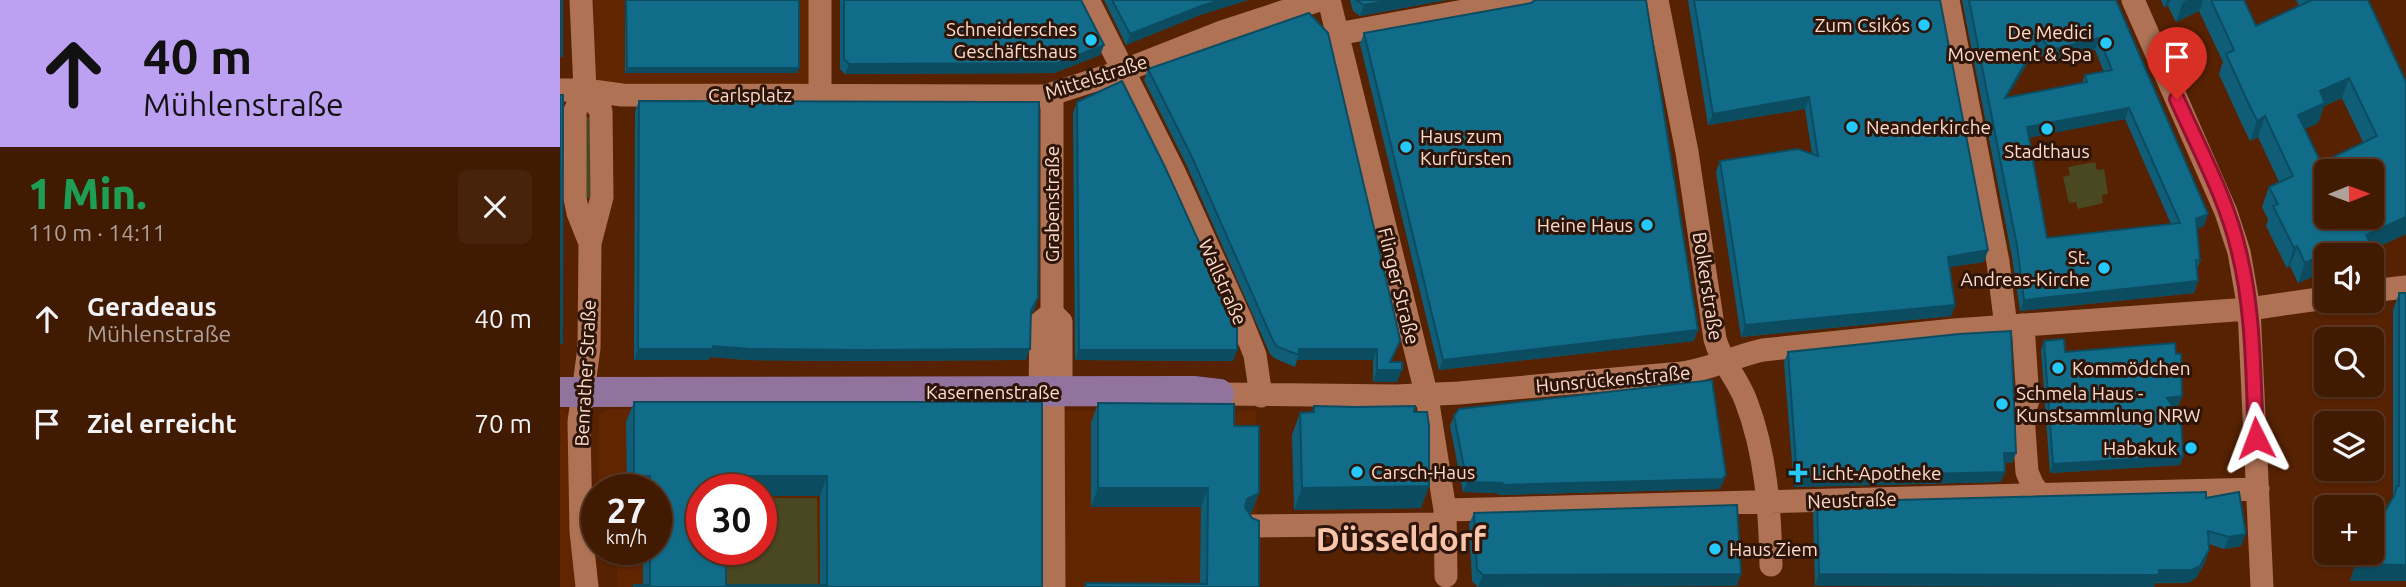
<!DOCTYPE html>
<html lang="de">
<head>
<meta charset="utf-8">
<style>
  :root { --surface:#411a02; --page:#48230c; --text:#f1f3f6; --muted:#aea199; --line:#5a3824 }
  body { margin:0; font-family:Ubuntu,sans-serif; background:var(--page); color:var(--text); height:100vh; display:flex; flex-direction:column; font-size:26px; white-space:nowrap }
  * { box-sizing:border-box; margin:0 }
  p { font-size:23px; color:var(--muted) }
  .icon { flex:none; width:38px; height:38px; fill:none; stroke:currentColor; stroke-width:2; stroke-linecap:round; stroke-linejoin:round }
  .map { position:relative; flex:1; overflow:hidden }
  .details { display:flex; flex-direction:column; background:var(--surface); width:560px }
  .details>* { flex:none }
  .top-card { background:#bca0f2; color:#111; overflow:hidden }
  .needle { width:46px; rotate:89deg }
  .buttons { position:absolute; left:1754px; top:159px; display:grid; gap:14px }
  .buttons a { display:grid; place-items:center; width:70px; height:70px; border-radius:10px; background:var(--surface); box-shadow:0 2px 5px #0004,0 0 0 2px var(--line); font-size:35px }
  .speed { position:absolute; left:21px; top:474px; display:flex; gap:14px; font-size:35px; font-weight:700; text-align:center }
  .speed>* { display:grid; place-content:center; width:91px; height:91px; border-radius:50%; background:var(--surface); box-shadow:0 2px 5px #0004,0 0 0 2px var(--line); line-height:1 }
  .speed small { font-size:18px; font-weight:400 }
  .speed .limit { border:10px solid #d22; background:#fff; color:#111 }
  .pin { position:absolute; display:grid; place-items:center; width:60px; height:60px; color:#fff; margin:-72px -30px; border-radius:50% 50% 50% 0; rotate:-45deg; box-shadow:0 0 7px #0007 }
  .pin .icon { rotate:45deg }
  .me { position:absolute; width:77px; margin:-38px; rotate:357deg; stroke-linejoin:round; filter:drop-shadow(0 0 5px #0008) }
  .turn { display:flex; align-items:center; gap:24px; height:147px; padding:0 28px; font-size:32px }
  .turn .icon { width:91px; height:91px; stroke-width:2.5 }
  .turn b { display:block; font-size:49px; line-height:60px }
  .round { display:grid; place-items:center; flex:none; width:74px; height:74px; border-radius:10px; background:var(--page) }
  .headline { display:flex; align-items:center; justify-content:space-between; height:119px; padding:0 28px }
  h1 { font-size:42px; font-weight:800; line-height:52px; color:#1e9e55 }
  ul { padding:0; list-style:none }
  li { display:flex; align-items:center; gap:21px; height:105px; padding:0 28px }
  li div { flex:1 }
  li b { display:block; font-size:26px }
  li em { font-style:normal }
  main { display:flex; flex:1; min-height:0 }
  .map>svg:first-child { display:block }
  .built { fill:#612500; fill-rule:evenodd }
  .green { fill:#494821 }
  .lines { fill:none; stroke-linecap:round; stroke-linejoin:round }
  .minor { stroke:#af7255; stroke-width:23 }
  .major { stroke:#92739e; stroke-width:30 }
  .wall { fill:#0f5d77; fill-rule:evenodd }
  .shaded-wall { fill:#0c4c61 }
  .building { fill:#116c8a; stroke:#0c4c61; stroke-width:2; fill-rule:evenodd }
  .route-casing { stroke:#92132f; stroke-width:18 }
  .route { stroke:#e11d48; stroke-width:12 }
  .poi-dot { fill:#24c9fe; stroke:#2d1509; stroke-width:2.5 }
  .labels { text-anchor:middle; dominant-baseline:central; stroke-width:6; stroke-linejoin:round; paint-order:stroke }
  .poi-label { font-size:19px; fill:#fedbcb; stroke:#2d1509; text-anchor:start }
  .street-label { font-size:19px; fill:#fedbcb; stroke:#2d1509 }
  .town-label { font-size:33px; font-weight:bold; fill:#fac4ab; stroke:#2d1509 }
</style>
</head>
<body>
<main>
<section class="details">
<div class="top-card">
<div class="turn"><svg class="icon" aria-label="ahead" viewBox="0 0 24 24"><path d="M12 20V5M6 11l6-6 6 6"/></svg><div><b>40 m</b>Mühlenstraße</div></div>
</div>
<div class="headline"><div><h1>1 Min.</h1><p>110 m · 14:11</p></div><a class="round"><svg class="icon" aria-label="close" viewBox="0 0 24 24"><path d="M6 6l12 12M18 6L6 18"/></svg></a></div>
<ul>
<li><svg class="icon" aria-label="ahead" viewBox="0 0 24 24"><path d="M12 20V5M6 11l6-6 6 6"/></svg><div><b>Geradeaus</b><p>Mühlenstraße</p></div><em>40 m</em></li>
<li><svg class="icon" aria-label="arrive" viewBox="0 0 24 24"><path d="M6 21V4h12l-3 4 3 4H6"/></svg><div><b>Ziel erreicht</b></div><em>70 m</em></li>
</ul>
</section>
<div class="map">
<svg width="1846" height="587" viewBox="0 0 1846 587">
  <rect width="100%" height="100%" fill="#572202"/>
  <path class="built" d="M34,0H256V73L248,86L39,83L34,73Z
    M0,409L12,419L14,587H0Z
    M51,409L696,411L699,587H57V550H96V490H39V416L42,412ZM142,490H201V550H142Z"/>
  <path class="green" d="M31,117L32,197L27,198L25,197L24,118Z
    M1535,162L1537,170L1544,169L1548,194L1542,195L1543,203L1518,209L1516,202L1509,203L1503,177L1510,175L1508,167Z
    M201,498H257L258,587H161L160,550H201Z"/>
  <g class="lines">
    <path class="minor" d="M21,0L25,90L41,111L42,197L30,243L29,348L19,422L21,531L27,587
      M260,0V96
      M528,0L614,172L681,320L695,355L701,396
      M769,0L867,397L885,510L886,576
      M1097,0L1127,152L1155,339C1161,362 1178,379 1186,401C1206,453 1210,510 1211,565
      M1388,0L1438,262L1446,327
      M1573,0L1666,212L1679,252L1689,309L1702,587
      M777,34L965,0
      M0,90H25L62,95L485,96L563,71L662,32L759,0
      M25,90L15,111V198L18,213L30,243
      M492,95V313L501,322V392
      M1811,291L1846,287
      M1463,325L1468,400L1463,415L1467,472L1472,484L1480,495
      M480,391L481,322L492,313
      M493,392L494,587
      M659,394L836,396L899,393L1122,373C1151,369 1175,356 1203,350L1394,330L1689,309L1766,298
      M885,510L1698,489
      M692,526L885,524"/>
    <path class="major" d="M0,392L633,391L659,394"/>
  </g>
  <path class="wall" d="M65,0H239V68L237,73H65Z
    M280,0H521L544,45L540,55L494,73L285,74L280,69Z
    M544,0H688L640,15L566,45Z
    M790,0H886L800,16L793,11Z
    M1128,0H1380L1428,250L1424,262L1389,267L1395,305L1391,316L1181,337L1156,172L1160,161L1252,154L1245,109L1148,125Z
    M1402,0H1556L1644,226L1637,229L1640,261L1637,270L1638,281L1634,293L1460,311L1452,257ZM1476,49L1487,62L1535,50L1544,72L1525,75L1522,83L1447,97ZM1565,119L1611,224L1487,238L1469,137Z
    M1601,0H1684L1696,26L1739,6L1736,0H1808L1846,82V234L1805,253L1804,256H1766V280L1755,283L1752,277L1738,283L1730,266L1727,268L1706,226L1708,219L1702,207L1709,187L1719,182L1698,137L1690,141L1679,118L1659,74L1663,62L1639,11L1616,22L1608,6L1604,7ZM1782,98L1803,142L1761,163L1745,129L1758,123L1764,106Z
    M971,3L1134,341L879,370L800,44L804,33Z
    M588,69L840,341L831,362L837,382H813V360H737L735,367L714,358L710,354L627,166L584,80Z
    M79,101L475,309L471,315L466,360L301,361L187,360L150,357L149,360H74L75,111Z
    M517,102L677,350L673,361L515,360L513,113Z
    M1839,293H1846V581H1790L1799,553L1821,518L1830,503L1833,496V310Z
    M1484,341L1505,352L1622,396L1618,406H1613L1623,456L1620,465L1490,473L1481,350Z
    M1228,352L1456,453L1452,463H1444L1441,482L1234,487L1224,362Z
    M74,402H482V587H73L74,585H83V550H96V490H67L66,422ZM142,490L260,496V585H166Z
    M538,403L674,426L692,512L689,514L699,587H524L526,583L640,584L641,507H531V423Z
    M754,406L854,412L869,486L861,508L734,510L732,435L740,413L752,412Z
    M894,416L1162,485L1159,489L937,495V493L903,492L890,426Z
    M1646,498L1681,546L1664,549L1649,544V550L1645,562L1636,578L1628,583L1255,586L1253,514L1257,502Z
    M914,513L1177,586L918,587L912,581L909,524Z"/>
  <path class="shaded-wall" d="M660,0H688L640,15L566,45L570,34L644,5Z
    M831,0H886L800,16L804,5Z
    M1607,0H1611L1608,6L1604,7Z
    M1627,0H1643L1639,11L1616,22L1623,2Z
    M1480,37L1476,49L1440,109L1445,98Z
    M1539,38L1535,50L1487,62L1491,50Z
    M544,45L540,55L494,73L285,74L289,64Z
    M67,68H239L237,73H65Z
    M1789,78L1782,98L1764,106L1758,123L1731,135L1738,115L1760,91Z
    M1249,97L1245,109L1148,125L1153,114Z
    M1569,108L1565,119L1463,139L1467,127Z
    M1705,116L1698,137L1690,141L1697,121Z
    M1648,214L1644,226L1632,231L1636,219Z
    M1846,217V234L1805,253L1804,256H1788L1806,235Z
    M1737,246L1730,266L1727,268L1734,248Z
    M1428,250L1424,262L1383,268L1388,257Z
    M1760,256L1752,277L1738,283L1745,263Z
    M1766,262V280L1755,283L1763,263Z
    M1638,281L1634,293L1460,311L1464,300Z
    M478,298L475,309L467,321L471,310Z
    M1395,305L1391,316L1181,337L1185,325Z
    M1138,330L1134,341L879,370L883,360Z
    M840,341L827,370H842L837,382H813L817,370L830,362Z
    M153,346L470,349L466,360L301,361L187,360L150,357L149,360H74L78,349Z
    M739,349H817L813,360H737L739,355Z
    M519,350H677L673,361L515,360Z
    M1622,396L1618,406L1604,407L1607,398Z
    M1444,453H1456L1452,463H1440Z
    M1623,456L1620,465L1490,473L1493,464Z
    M1445,472L1441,482L1234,487L1237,477Z
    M1166,475L1162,485L1159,489L937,495V493L903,492L907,482Z
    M74,476H90L85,490H69Z
    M166,476H267L260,496H201V490H161Z
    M869,486L861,508L734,510L742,488Z
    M538,488H648L641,507H531Z
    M699,493L692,512L680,519L687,499Z
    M1686,534L1681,546L1664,549L1669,537Z
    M1649,550L1645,562L1636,578L1628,583L1596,582L1594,587L1255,586L1259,574L1599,570Z
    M1796,564L1846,565V581H1790Z
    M1181,574L1177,586L918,587L923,575Z"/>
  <path class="building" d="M0,0H2V56H0Z
    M66,0H239V68H67Z
    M284,0H521L544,45L498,63L289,64L284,59Z
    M552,0H660L644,5L570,34Z
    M796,0H831L804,5Z
    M975,0H1086L1138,330L883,360L804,33L971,3Z
    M1134,0H1380L1428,250L1388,257L1395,305L1185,325L1160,161L1238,149L1258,156L1249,97L1153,114Z
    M1409,0H1556L1648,214L1636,219L1640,261L1636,260L1638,281L1464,300L1457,246ZM1480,37L1491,50L1539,38L1552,70L1525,75L1527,82L1445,98ZM1569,108L1620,223L1487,238L1467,127Z
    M1651,0H1684L1696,26L1752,0H1808L1846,82V217L1806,235L1809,241L1788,256H1766V262L1763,263L1760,256L1745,263L1737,246L1734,248L1713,206L1718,204L1709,187L1733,176L1705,116L1697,121L1686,98L1666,54L1674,50ZM1789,78L1817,136L1761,163L1738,115L1765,103L1760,91ZM1766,172H1811V217H1766Z
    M749,13L768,33L838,330L840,341L830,362H842V370H817V349H739V355L718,347L714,343L631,155L588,69Z
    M562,81L605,167L672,315L677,327V350H519L517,102Z
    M0,95H3L2,343H0Z
    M79,101L479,102L478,298L471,310L470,349L305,350L191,349L153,346V349H78Z
    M1839,293H1846V565L1796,564L1799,553H1811V530L1821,518L1834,496L1837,486H1839Z
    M1451,331L1456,453H1444L1445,472L1237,477L1228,352L1399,334Z
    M1504,339L1505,352L1615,343L1616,354H1621L1622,396L1607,398L1621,419L1623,456L1493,464L1484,341Z
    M1152,380L1166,475L1162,479L940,485L942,483L907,482L894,416L899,409Z
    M74,402H482V587H74V585H90V550H96V490H90V476H74ZM166,476H267V585H166V550H142V490H166Z
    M538,403L674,404V426H699V493L687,499L685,507L692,518L699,521V587H526V583L647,584L648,488H538Z
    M754,406L796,407L855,406L854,412H867L869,426V486L742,488L740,413L754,412Z
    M1646,492V498L1679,492L1686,534L1669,537L1648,531L1649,550L1640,566L1632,570H1599V575L1259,574L1257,502Z
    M1177,505L1181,574L923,575L917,569L914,513Z"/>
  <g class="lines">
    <defs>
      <path id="route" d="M1617,99C1639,149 1667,199 1679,252C1694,312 1693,376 1696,438"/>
    </defs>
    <use href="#route" class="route-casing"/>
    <use href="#route" class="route"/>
  </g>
  <g class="poi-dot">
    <circle cx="1364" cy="25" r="7"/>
    <circle cx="531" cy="40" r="7"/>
    <circle cx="1546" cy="43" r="7"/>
    <circle cx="1292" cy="127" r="7"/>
    <circle cx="1487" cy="129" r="7"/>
    <circle cx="846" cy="147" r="7"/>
    <circle cx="1087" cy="225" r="7"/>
    <circle cx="1544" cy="268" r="7"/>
    <circle cx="1498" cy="368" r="7"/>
    <circle cx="1442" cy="404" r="7"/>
    <circle cx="1631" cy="448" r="7"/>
    <circle cx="797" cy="472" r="7"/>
    <path d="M1234.5 462.5h7v7h7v7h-7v7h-7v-7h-7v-7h7z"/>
    <circle cx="1155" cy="549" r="7"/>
  </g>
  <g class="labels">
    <g class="poi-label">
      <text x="1350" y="25" text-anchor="end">Zum Csikós</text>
      <text x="517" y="29" text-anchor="end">Schneidersches<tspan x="517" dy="22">Geschäftshaus</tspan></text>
      <text x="1532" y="32" text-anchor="end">De Medici<tspan x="1532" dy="22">Movement &amp; Spa</tspan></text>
      <text x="1306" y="127">Neanderkirche</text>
      <text x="860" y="136">Haus zum<tspan x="860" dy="22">Kurfürsten</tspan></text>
      <text x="1487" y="151" text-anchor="middle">Stadthaus</text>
      <text x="1073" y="225" text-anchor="end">Heine Haus</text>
      <text x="1530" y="257" text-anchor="end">St.<tspan x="1530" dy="22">Andreas-Kirche</tspan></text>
      <text x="1512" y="368">Kommödchen</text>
      <text x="1456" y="393">Schmela Haus -<tspan x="1456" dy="22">Kunstsammlung NRW</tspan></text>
      <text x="1617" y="448" text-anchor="end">Habakuk</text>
      <text x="811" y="472">Carsch-Haus</text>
      <text x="1252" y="473">Licht-Apotheke</text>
      <text x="1169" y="549">Haus Ziem</text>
    </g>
    <g class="street-label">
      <text transform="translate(536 77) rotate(-18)">Mittelstraße</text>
      <text x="190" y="95">Carlsplatz</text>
      <text transform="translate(492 204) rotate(-90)">Grabenstraße</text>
      <text transform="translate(663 282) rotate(66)">Wallstraße</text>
      <text transform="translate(839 286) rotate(76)">Flinger Straße</text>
      <text transform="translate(1148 286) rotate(81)">Bolkerstraße</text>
      <text transform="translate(25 373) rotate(-87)">Benrather Straße</text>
      <text transform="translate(1053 379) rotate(-5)">Hunsrückenstraße</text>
      <text x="433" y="392">Kasernenstraße</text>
      <text transform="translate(1292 500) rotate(-2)">Neustraße</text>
    </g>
    <g class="town-label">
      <text x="841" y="538">Düsseldorf</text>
    </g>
  </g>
</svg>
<div class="buttons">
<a><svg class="needle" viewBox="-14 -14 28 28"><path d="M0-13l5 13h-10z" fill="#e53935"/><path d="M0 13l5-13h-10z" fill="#aea199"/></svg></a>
<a><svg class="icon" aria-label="sound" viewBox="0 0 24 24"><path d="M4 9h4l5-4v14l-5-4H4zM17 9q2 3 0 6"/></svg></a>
<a><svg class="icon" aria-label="search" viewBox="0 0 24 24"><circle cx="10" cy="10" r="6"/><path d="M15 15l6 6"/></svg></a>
<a><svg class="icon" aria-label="layers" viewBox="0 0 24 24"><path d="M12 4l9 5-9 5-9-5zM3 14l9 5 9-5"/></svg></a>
<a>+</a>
</div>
<div class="speed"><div>27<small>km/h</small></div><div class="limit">30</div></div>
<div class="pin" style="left:1617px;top:99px;background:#d93025"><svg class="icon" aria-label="arrive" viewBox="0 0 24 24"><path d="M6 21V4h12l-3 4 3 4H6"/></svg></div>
<svg class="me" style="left:1696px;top:438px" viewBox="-20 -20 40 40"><path d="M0-17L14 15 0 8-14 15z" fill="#e11d48" stroke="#fff" stroke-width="4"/></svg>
</div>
</main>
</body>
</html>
